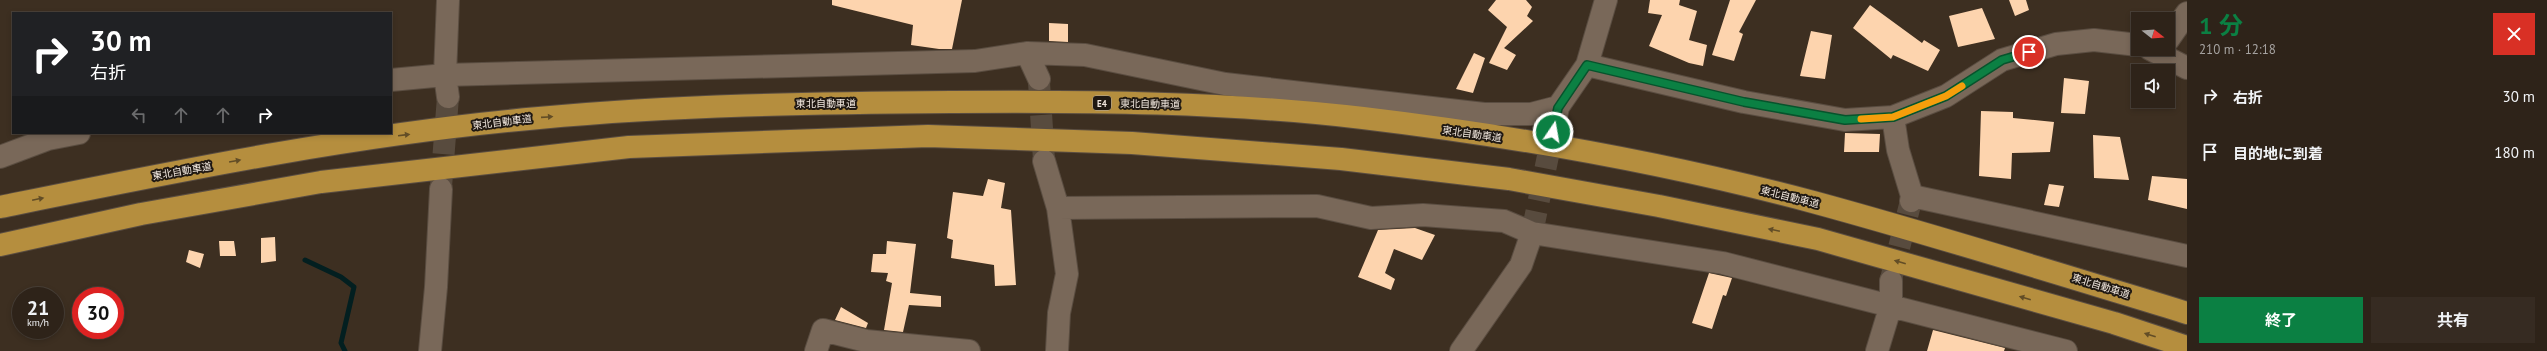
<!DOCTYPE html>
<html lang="ja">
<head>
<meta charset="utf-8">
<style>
  :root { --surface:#2e2319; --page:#362b22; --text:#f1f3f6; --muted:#a7a4a2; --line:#494038; --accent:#0b8043 }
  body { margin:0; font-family:"PT Sans","Noto Sans JP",sans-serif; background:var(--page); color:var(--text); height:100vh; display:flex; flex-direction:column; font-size:15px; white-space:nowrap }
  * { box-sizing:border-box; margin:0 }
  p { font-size:13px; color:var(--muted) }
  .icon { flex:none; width:22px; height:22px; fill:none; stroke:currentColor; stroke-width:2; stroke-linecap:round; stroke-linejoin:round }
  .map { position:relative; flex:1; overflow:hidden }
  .sheet { display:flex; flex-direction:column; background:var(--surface); width:360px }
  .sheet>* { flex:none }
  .guide { position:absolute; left:12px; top:12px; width:380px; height:122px; border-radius:0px; box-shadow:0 2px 6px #0003,0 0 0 1px var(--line); background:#202124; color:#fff; overflow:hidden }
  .needle { width:26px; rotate:107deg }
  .fabs { position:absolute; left:2131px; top:12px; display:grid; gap:8px }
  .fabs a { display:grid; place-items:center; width:44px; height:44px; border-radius:0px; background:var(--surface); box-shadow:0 2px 6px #0003,0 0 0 1px var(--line); font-size:20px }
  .speed { position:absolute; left:12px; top:287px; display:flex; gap:8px; font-size:20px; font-weight:700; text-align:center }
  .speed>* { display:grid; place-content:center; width:52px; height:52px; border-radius:50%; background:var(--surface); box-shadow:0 2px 6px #0003,0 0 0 1px var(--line); line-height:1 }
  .speed small { font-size:10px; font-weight:400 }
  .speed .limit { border:6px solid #d22; background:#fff; color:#111 }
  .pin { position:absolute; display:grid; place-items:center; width:34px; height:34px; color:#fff; margin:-17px; border:2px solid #fff; border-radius:50%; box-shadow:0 1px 4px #0007 }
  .me { position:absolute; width:44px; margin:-22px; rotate:12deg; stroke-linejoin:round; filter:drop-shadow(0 0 3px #0008) }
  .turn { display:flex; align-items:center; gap:14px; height:84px; padding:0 12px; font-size:18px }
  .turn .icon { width:52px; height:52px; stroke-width:2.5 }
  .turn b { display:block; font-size:28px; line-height:34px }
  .lanes { display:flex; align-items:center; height:38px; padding:0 12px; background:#0003; justify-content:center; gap:20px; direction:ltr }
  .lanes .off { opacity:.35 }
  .round { display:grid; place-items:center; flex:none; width:42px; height:42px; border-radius:0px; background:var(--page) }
  .summary { display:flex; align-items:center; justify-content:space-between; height:68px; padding:0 12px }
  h1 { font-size:24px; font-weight:700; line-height:30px; color:var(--accent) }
  .action { display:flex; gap:8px; margin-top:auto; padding:8px 12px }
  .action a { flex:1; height:46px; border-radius:0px; background:var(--accent); color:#fff; font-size:16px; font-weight:700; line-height:46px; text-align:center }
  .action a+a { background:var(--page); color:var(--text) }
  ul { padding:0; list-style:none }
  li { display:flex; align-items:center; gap:12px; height:56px; padding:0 12px }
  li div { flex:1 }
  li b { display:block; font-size:15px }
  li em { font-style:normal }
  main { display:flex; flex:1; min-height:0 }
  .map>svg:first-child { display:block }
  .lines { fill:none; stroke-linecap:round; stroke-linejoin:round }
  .stream { stroke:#031f20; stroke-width:5 }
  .building { fill:#fdd4ae }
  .minor-tunnel { stroke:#584b3e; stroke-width:22; stroke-dasharray:22 11; stroke-linecap:butt }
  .minor-casing { stroke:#5a4d41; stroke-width:24 }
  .highway-casing { stroke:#5a4d41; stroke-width:24 }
  .minor { stroke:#796859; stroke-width:22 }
  .highway { stroke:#b58e3e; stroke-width:22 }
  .oneway { fill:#624d26 }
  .route-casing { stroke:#07532c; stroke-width:10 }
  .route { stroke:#0b8043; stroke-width:7 }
  .slow { stroke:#f59e0b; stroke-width:7 }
  .labels { text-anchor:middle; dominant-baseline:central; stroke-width:4; stroke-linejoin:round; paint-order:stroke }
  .shield { fill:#1f1812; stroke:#b3aaa2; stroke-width:1 }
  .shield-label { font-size:9px; font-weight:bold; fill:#f2e8df }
  .street-label { font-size:10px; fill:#f2e8df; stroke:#1f1812 }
</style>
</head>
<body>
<main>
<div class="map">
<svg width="2187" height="351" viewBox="0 0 2187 351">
  <rect width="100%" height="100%" fill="#3d2f21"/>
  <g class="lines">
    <path class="stream" d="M305,260L341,277L354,287L341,343L345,351"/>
  </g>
  <path class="building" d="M832,0H962L952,49H939L911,45L913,25L832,5Z
    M1496,0H1526L1532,7L1527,16L1533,21L1504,48L1516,55L1507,70L1489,63L1507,27L1488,10Z
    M1650,0H1680L1679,5L1697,11L1689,40L1707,45L1703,66L1689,63L1649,46L1662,15L1648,13Z
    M1730,0H1756L1739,32L1743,34L1734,61L1712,55Z
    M2009,0H2026L2029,10L2015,16Z
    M1870,5L1922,43L1924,40L1940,50L1928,71L1893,55L1891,59L1853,28Z
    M1982,8L1995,39L1958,47L1949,16Z
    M1049,23L1068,24V42L1049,41Z
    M1811,31L1832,35L1825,79L1800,76Z
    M1474,53L1485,58L1473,93L1456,89Z
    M2064,78L2089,81L2085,114L2061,113Z
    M1981,111L2013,112V118L2054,122L2050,152L2012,153L2011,179L1979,176Z
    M1845,133L1880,134L1879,152H1844Z
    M2093,135L2120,137L2129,180L2094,178Z
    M2152,176L2187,179V209L2148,200Z
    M988,179L1005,183L1001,208L1011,210L1016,285L995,286L994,265L951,258L953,240L947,238L953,192L983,196Z
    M2049,184L2064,186L2059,207L2044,205Z
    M1415,228L1435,235L1422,260L1394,249L1385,273L1395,279L1391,290L1358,277L1378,230Z
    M275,237L276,261L261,263V238Z
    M219,241H234L236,256H220Z
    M887,241L916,244L910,293L941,296V307L909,305L903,332L884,330L892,283L886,281L888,273L871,272L873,254H886Z
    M189,250L204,254L200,268L186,262Z
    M1709,273L1732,278L1726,296L1723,295L1712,329L1692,323Z
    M841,307L868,323L866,328L835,320Z
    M1933,330L2005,348L2004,351H1927Z"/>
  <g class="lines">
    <path class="minor-tunnel" d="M1039,82L1044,160
      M441,187L448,97
      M1532,233L1553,132
      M1891,279L1911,201"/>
    <defs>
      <path id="minor" d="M2168,40L2187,13
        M2150,49L2187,68
        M1027,53L1039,79
        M1587,65L1744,102L1845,120L1893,117L1946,96L2002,60L2056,44L2094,40L2138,45
        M391,80L445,75L975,61L1027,53L1085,55L1225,84L1484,114H1531L1558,107
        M448,97L445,75L448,0
        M1893,117L1898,150L1912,196
        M1553,132L1558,107L1587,65L1606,0
        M0,157L48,139L79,133
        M1044,161L1058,208L1067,274L1059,313L1057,351
        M1911,201L1912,196L2187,256
        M1058,208L1317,206L1371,218L1423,215L1504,221L1532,233L1723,263L2066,351
        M430,351L436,287L441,189
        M816,351L823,330L866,341L969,351
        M1461,351L1521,265L1532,233
        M1877,351L1891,305V281"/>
      <path id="highway" d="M0,207C178,171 357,134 539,118C676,105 814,103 951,102C1088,101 1227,102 1363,118C1514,136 1666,163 1813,202C1938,236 2063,275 2187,313
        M0,245L141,214L321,182L629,147L928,136L1132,143L1341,159L1509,179L1659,206L1818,239L2114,323L2187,347"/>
    </defs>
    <use href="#minor" class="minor-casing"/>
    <use href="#highway" class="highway-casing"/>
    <use href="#minor" class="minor"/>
    <use href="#highway" class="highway"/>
  </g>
  <defs><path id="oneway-solid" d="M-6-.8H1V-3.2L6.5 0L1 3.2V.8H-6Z"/></defs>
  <g class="oneway">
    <use href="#oneway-solid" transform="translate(547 117) rotate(-4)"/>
    <use href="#oneway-solid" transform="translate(404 135) rotate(-7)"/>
    <use href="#oneway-solid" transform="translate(235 161) rotate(-10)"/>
    <use href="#oneway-solid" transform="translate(38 199) rotate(-12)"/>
    <use href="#oneway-solid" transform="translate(1774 230) rotate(-168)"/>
    <use href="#oneway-solid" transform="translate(1900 262) rotate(-164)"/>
    <use href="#oneway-solid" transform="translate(2025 298) rotate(-164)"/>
    <use href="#oneway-solid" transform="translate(2150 335) rotate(-162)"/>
  </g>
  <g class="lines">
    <defs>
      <path id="route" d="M1553,132L1558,108L1587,65L1744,102L1845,120L1893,117L1946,96L2002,60L2029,52"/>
    </defs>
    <use href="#route" class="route-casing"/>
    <use href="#route" class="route"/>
    <path class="slow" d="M1861,119L1893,117L1946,96L1962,86"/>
  </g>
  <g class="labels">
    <rect class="shield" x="1093" y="96" width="18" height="14" rx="3"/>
    <g class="shield-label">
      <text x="1102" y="103">E4</text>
    </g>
    <g class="street-label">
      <text x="826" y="103">東北自動車道</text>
      <text transform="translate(1150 104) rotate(1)">東北自動車道</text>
      <text transform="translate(502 122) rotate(-7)">東北自動車道</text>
      <text transform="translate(1472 134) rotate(8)">東北自動車道</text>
      <text transform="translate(182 171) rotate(-10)">東北自動車道</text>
      <text transform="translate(1790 197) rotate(14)">東北自動車道</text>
      <text transform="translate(2101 286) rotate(17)">東北自動車道</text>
    </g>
  </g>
</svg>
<div class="fabs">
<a><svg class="needle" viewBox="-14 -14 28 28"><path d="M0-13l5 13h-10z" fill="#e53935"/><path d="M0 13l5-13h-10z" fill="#a7a4a2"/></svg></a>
<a><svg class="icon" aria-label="sound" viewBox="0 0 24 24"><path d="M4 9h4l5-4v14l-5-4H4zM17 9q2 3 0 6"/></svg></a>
</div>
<div class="speed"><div>21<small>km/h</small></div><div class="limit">30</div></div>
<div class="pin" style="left:2029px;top:52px;background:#d93025"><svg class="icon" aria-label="arrive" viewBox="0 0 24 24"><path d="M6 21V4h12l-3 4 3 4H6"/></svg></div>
<svg class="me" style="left:1553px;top:132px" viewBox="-20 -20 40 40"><circle r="17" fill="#0b8043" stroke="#fff" stroke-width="3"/><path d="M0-11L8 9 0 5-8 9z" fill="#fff"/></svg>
<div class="guide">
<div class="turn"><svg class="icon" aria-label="right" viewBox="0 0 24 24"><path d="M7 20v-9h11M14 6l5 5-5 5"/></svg><div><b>30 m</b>右折</div></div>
<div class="lanes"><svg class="icon off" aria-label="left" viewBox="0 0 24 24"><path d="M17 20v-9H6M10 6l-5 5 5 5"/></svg><svg class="icon off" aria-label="ahead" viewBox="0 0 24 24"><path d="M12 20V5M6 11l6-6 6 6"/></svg><svg class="icon off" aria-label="ahead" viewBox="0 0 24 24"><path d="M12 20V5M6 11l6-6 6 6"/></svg><svg class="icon" aria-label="right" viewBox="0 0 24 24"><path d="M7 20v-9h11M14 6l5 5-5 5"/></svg></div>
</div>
</div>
<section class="sheet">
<div class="summary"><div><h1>1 分</h1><p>210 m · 12:18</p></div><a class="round" style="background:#d93025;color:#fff"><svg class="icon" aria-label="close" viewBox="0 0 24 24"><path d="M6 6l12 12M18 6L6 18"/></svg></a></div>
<ul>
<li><svg class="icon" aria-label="right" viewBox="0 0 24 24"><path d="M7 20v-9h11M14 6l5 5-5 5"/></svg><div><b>右折</b></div><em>30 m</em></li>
<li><svg class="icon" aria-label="arrive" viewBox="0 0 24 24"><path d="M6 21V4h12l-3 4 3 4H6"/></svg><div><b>目的地に到着</b></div><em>180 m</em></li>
</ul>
<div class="action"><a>終了</a><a>共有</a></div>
</section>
</main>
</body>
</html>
